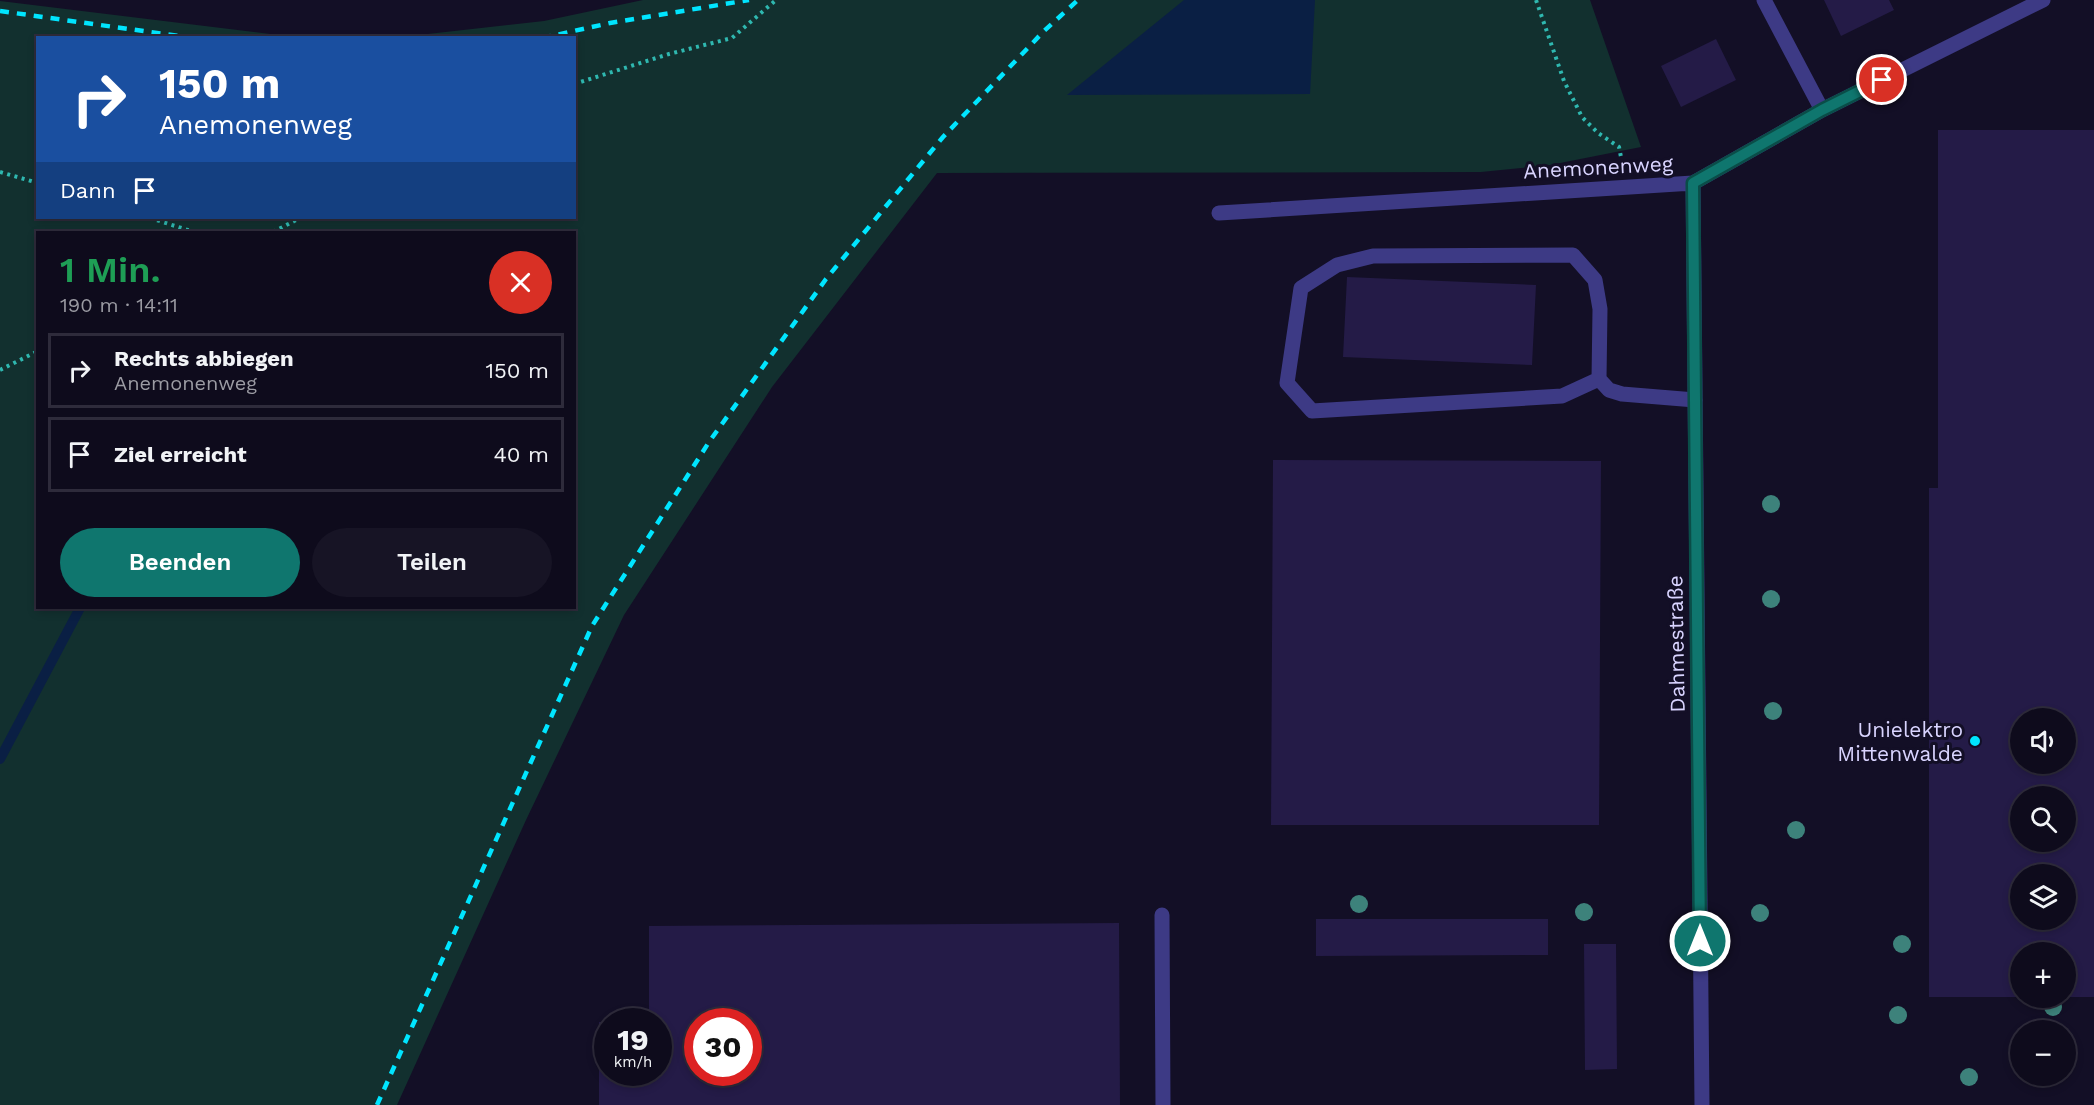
<!DOCTYPE html>
<html lang="de">
<head>
<meta charset="utf-8">
<style>
  :root { --surface:#0e0b1c; --page:#171425; --text:#f1f3f6; --muted:#9b9ba3; --line:#2e2b3b; --accent:#0f766e }
  body { margin:0; font-family:"Work Sans",sans-serif; background:var(--page); color:var(--text); height:100vh; display:flex; flex-direction:column; font-size:22px; white-space:nowrap }
  * { box-sizing:border-box; margin:0 }
  p { font-size:20px; color:var(--muted) }
  .icon { flex:none; width:33px; height:33px; fill:none; stroke:currentColor; stroke-width:2; stroke-linecap:round; stroke-linejoin:round }
  .map { position:relative; flex:1; overflow:hidden }
  .details { position:absolute; left:36px; top:231px; width:540px; height:378px; display:flex; flex-direction:column; background:var(--surface); border-radius:0px; box-shadow:0 3px 9px #0003,0 0 0 2px var(--line) }
  .details>* { flex:none }
  .top-card { position:absolute; left:36px; top:36px; width:540px; height:183px; border-radius:0px; box-shadow:0 3px 9px #0003,0 0 0 2px var(--line); background:#1a4fa0; color:#fff; overflow:hidden }
  .buttons { position:absolute; left:2010px; top:708px; display:grid; gap:12px }
  .buttons a { display:grid; place-items:center; width:66px; height:66px; border-radius:50%; background:var(--surface); box-shadow:0 3px 9px #0003,0 0 0 2px var(--line); font-size:30px }
  .speed { position:absolute; left:594px; top:1008px; display:flex; gap:12px; font-size:30px; font-weight:700; text-align:center }
  .speed>* { display:grid; place-content:center; width:78px; height:78px; border-radius:50%; background:var(--surface); box-shadow:0 3px 9px #0003,0 0 0 2px var(--line); line-height:1 }
  .speed small { font-size:15px; font-weight:400 }
  .speed .limit { border:9px solid #d22; background:#fff; color:#111 }
  .pin { position:absolute; display:grid; place-items:center; width:51px; height:51px; color:#fff; margin:-26px; border:3px solid #fff; border-radius:50%; box-shadow:0 2px 6px #0007 }
  .me { position:absolute; width:66px; margin:-33px; rotate:0deg; stroke-linejoin:round; filter:drop-shadow(0 0 4px #0008) }
  .turn { display:flex; align-items:center; gap:21px; height:126px; padding:0 24px; font-size:27px }
  .turn .icon { width:78px; height:78px; stroke-width:2.5 }
  .turn b { display:block; font-size:42px; line-height:51px }
  .then { display:flex; align-items:center; height:57px; padding:0 24px; background:#0003; gap:12px; font-size:22px }
  .round { display:grid; place-items:center; flex:none; width:63px; height:63px; border-radius:32px; background:var(--page) }
  .overview { display:flex; align-items:center; justify-content:space-between; height:102px; padding:0 24px }
  h1 { font-size:36px; font-weight:600; line-height:45px; color:#1e9e55 }
  .cta { display:flex; gap:12px; margin-top:auto; padding:12px 24px }
  .cta a { flex:1; height:69px; border-radius:36px; background:var(--accent); color:#fff; font-size:24px; font-weight:600; line-height:69px; text-align:center }
  .cta a+a { background:var(--page); color:var(--text) }
  ul { padding:0; list-style:none }
  li { display:flex; align-items:center; gap:18px; height:75px; margin:0 12px 9px; padding:0 12px; border:3px solid var(--line); border-radius:0px }
  li div { flex:1 }
  li b { display:block; font-size:22px }
  li em { font-style:normal }
  .map>svg:first-child { display:block }
  .green { fill:#12302f; fill-rule:evenodd }
  .water { fill:#0a1f44 }
  .lines { fill:none; stroke-linecap:round; stroke-linejoin:round }
  .stream { stroke:#0a1f44; stroke-width:10 }
  .building { fill:#241b47; fill-rule:evenodd }
  .path { stroke:#2fb8b0; stroke-width:4; stroke-dasharray:3 4.5; stroke-linecap:butt }
  .service { stroke:#3d3a85; stroke-width:15 }
  .minor { stroke:#3d3a85; stroke-width:15 }
  .rail { stroke:#00e5ff; stroke-width:4.5; stroke-dasharray:9 8; stroke-linecap:butt }
  .tree { fill:#3d827b }
  .route-casing { stroke:#0a4d48; stroke-width:15 }
  .route { stroke:#0f766e; stroke-width:10 }
  .poi-dot { fill:#00e5ff; stroke:#130f26; stroke-width:2 }
  .labels { text-anchor:middle; dominant-baseline:central; stroke-width:6; stroke-linejoin:round; paint-order:stroke }
  .street-label { font-size:21px; fill:#d9d4ff; stroke:#130f26 }
  .poi-label { font-size:21px; fill:#d9d4ff; stroke:#130f26; text-anchor:end }
</style>
</head>
<body>
<div class="map">
<svg width="2094" height="1105" viewBox="0 0 2094 1105">
  <rect width="100%" height="100%" fill="#130f26"/>
  <path class="green" d="M643,0H1590L1641,147L1550,165L1481,172L937,173L772,387L624,615L526,820L397,1105H0V1L294,37L38,38V218H574V38L401,37L544,21ZM38,232H574V608H38Z"/>
  <path class="water" d="M1184,0H1315L1310,94L1067,95Z"/>
  <g class="lines">
    <path class="stream" d="M0,759L80,608"/>
  </g>
  <path class="building" d="M1824,0H1889L1894,10L1841,36Z
    M1716,39L1736,80L1681,107L1661,66Z
    M1938,130H2094V997H2066V952H2020V997H1929V488H1938ZM2020,718H2066V764H2020ZM2020,796H2066V842H2020ZM2020,874H2066V920H2020Z
    M1347,277L1536,285L1532,365L1343,357Z
    M1273,460L1601,461L1599,825H1271Z
    M1316,919H1548V955L1316,956Z
    M1119,923L1120,1105H599V1022H608V1072H658V1022H649V926ZM698,1022H748V1072H698Z
    M1584,944H1616L1617,1069L1585,1070Z"/>
  <g class="lines">
    <path class="path" d="M1536,0L1564,81L1582,117L1598,133L1619,147L1622,162
      M574,84L669,54L732,38L776,0
      M0,172L38,183
      M150,218L194,232
      M273,232L300,218
      M0,370L38,351"/>
    <path class="service" d="M1599,379L1562,396L1312,411L1287,383L1301,288L1337,265L1373,256L1573,255L1595,280L1600,309L1599,379L1609,390L1622,394L1695,400
      M1162,915L1163,1105"/>
    <path class="minor" d="M1764,0L1822,110
      M1693,183L1702,1105
      M1219,213L1693,183L1822,110L2043,0"/>
    <path class="rail" d="M0,11L193,38
      M542,38L610,23L749,0
      M377,1105L592,626L709,442L826,279L943,137L1044,31L1078,0"/>
  </g>
  <g class="tree">
    <circle cx="1771" cy="504" r="9"/>
    <circle cx="1771" cy="599" r="9"/>
    <circle cx="1773" cy="711" r="9"/>
    <circle cx="1796" cy="830" r="9"/>
    <circle cx="1359" cy="904" r="9"/>
    <circle cx="1584" cy="912" r="9"/>
    <circle cx="1760" cy="913" r="9"/>
    <circle cx="1902" cy="944" r="9"/>
    <circle cx="2053" cy="1007" r="9"/>
    <circle cx="1898" cy="1015" r="9"/>
    <circle cx="1969" cy="1077" r="9"/>
  </g>
  <g class="lines">
    <defs>
      <path id="route" d="M1700,941L1693,183L1822,110L1882,80"/>
    </defs>
    <use href="#route" class="route-casing"/>
    <use href="#route" class="route"/>
  </g>
  <circle class="poi-dot" cx="1975" cy="741" r="6"/>
  <g class="labels">
    <g class="street-label">
      <text transform="translate(1598 167) rotate(-3)">Anemonenweg</text>
      <text transform="translate(1676 644) rotate(-91)">Dahmestraße</text>
    </g>
    <g class="poi-label">
      <text x="1963" y="729">Unielektro<tspan x="1963" dy="24">Mittenwalde</tspan></text>
    </g>
  </g>
</svg>
<div class="buttons">
<a><svg class="icon" aria-label="sound" viewBox="0 0 24 24"><path d="M4 9h4l5-4v14l-5-4H4zM17 9q2 3 0 6"/></svg></a>
<a><svg class="icon" aria-label="search" viewBox="0 0 24 24"><circle cx="10" cy="10" r="6"/><path d="M15 15l6 6"/></svg></a>
<a><svg class="icon" aria-label="layers" viewBox="0 0 24 24"><path d="M12 4l9 5-9 5-9-5zM3 14l9 5 9-5"/></svg></a>
<a>+</a>
<a>−</a>
</div>
<div class="speed"><div>19<small>km/h</small></div><div class="limit">30</div></div>
<div class="pin" style="left:1882px;top:80px;background:#d93025"><svg class="icon" aria-label="arrive" viewBox="0 0 24 24"><path d="M6 21V4h12l-3 4 3 4H6"/></svg></div>
<svg class="me" style="left:1700px;top:941px" viewBox="-20 -20 40 40"><circle r="17" fill="#0f766e" stroke="#fff" stroke-width="3"/><path d="M0-11L8 9 0 5-8 9z" fill="#fff"/></svg>
<div class="top-card">
<div class="turn"><svg class="icon" aria-label="right" viewBox="0 0 24 24"><path d="M7 20v-9h11M14 6l5 5-5 5"/></svg><div><b>150 m</b>Anemonenweg</div></div>
<div class="then">Dann<svg class="icon" aria-label="arrive" viewBox="0 0 24 24"><path d="M6 21V4h12l-3 4 3 4H6"/></svg></div>
</div>
<section class="details">
<div class="overview"><div><h1>1 Min.</h1><p>190 m · 14:11</p></div><a class="round" style="background:#d93025;color:#fff"><svg class="icon" aria-label="close" viewBox="0 0 24 24"><path d="M6 6l12 12M18 6L6 18"/></svg></a></div>
<ul>
<li><svg class="icon" aria-label="right" viewBox="0 0 24 24"><path d="M7 20v-9h11M14 6l5 5-5 5"/></svg><div><b>Rechts abbiegen</b><p>Anemonenweg</p></div><em>150 m</em></li>
<li><svg class="icon" aria-label="arrive" viewBox="0 0 24 24"><path d="M6 21V4h12l-3 4 3 4H6"/></svg><div><b>Ziel erreicht</b></div><em>40 m</em></li>
</ul>
<div class="cta"><a>Beenden</a><a>Teilen</a></div>
</section>
</div>
</body>
</html>
